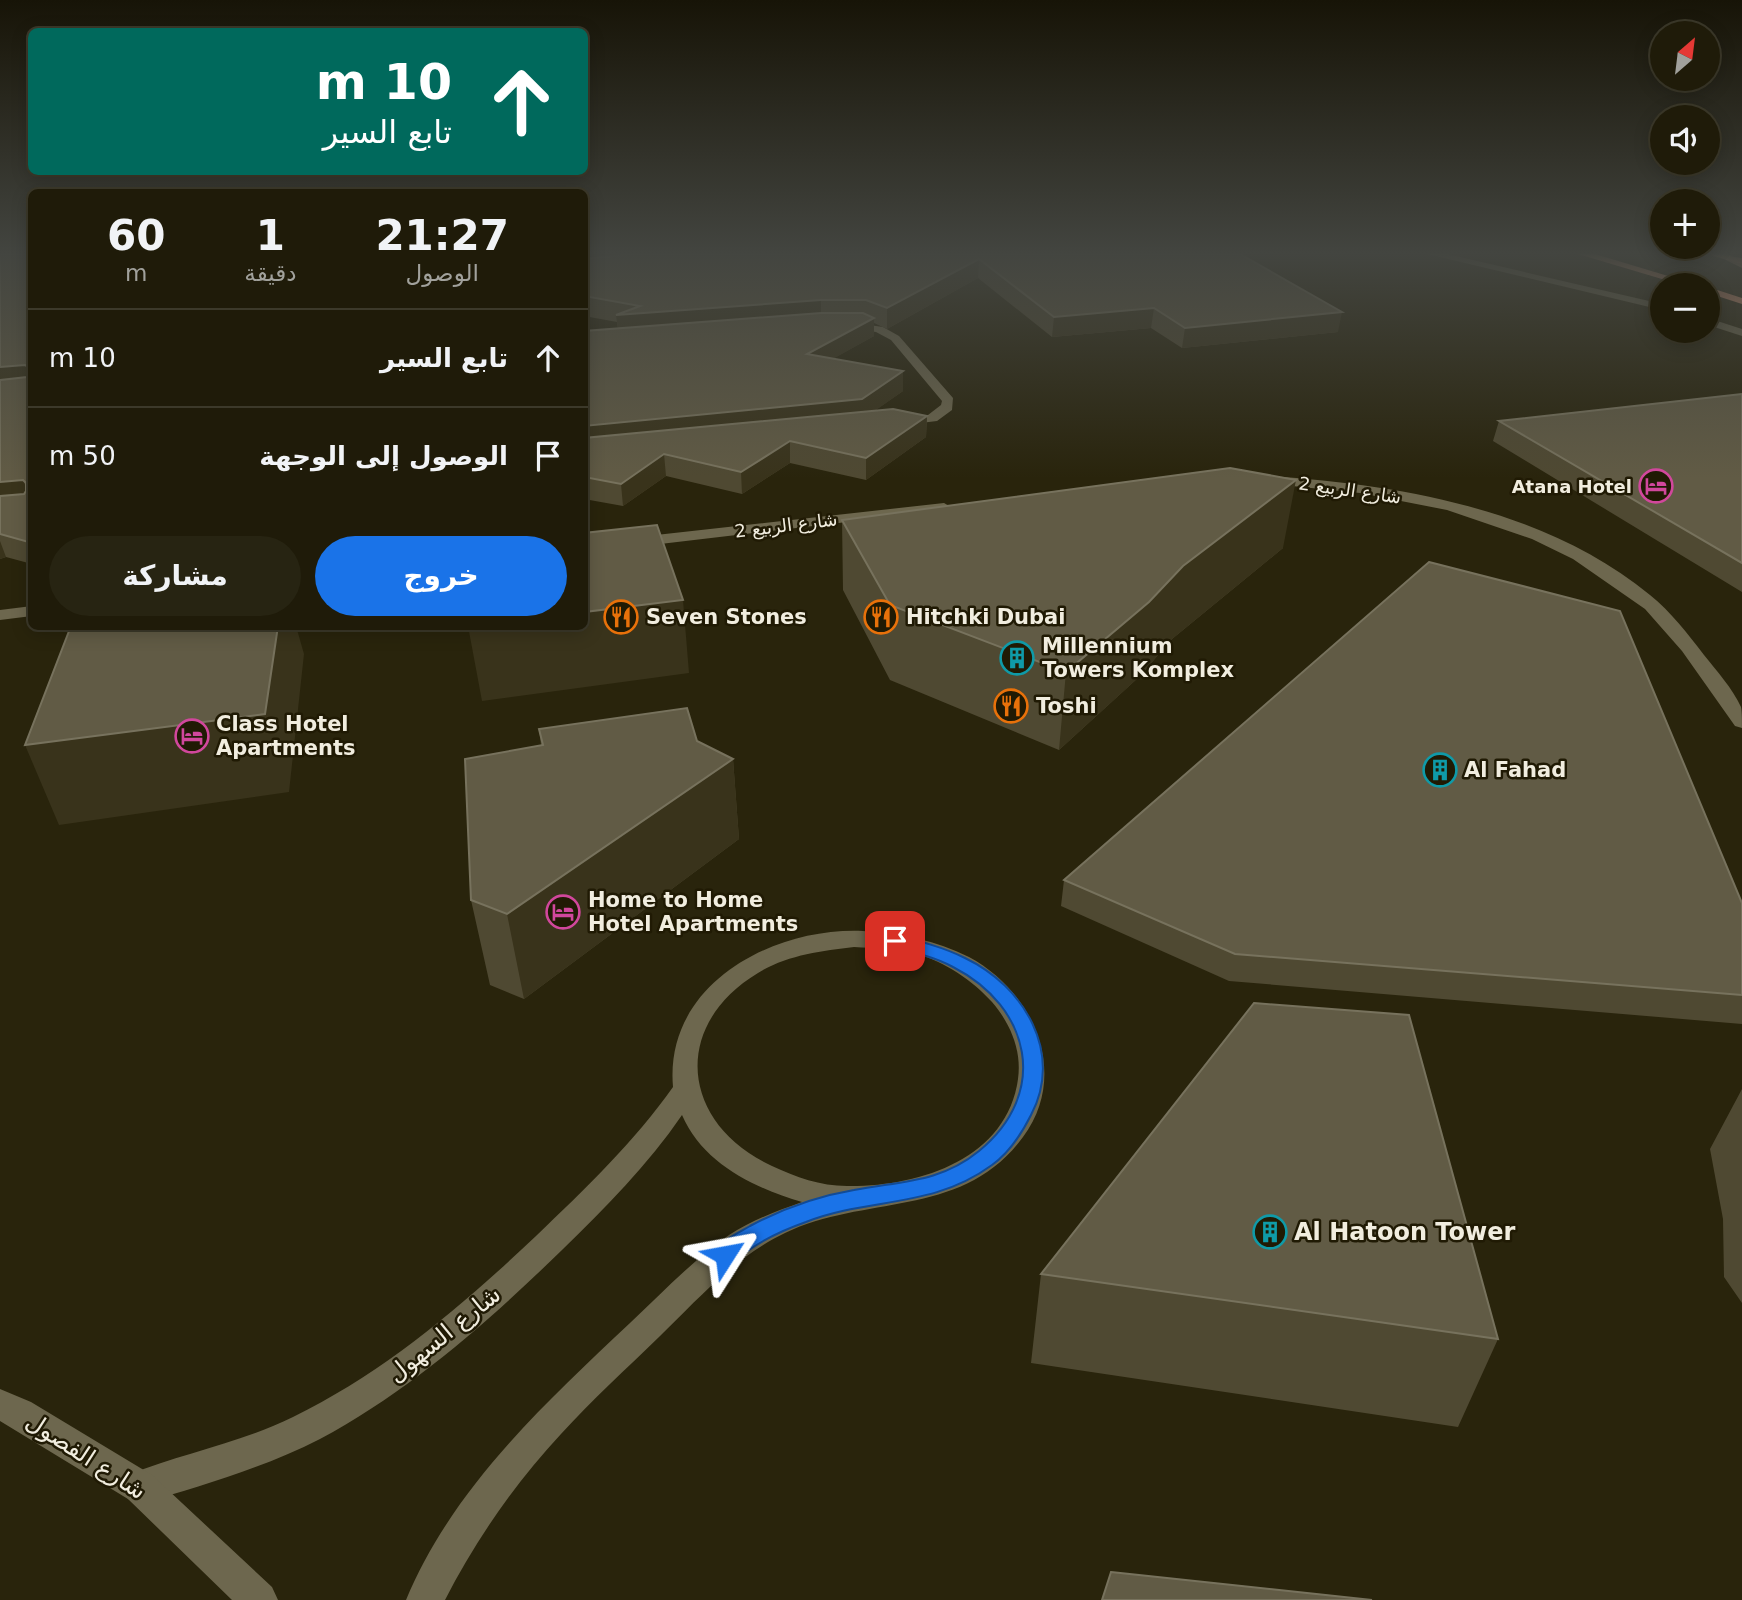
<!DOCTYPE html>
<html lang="ar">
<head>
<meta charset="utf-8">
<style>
  :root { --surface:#1f1b09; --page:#272412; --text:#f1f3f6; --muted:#a1a19c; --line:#3c392a; --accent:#1a73e8 }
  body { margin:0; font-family:"DejaVu Sans","Noto Naskh Arabic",sans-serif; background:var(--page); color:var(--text); direction:rtl; height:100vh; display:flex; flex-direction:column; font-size:26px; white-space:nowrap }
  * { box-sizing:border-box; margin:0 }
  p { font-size:23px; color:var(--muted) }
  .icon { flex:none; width:38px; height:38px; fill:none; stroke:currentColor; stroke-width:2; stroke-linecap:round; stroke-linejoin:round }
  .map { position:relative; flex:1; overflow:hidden; direction:ltr }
  .drawer { position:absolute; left:28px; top:189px; width:560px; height:441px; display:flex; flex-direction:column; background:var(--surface); border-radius:10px; box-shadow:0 4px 18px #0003,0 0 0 2px var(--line); direction:rtl }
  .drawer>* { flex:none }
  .top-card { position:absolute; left:28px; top:28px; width:560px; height:147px; border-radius:10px; box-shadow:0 4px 18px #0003,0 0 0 2px var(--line); direction:rtl; background:#00695c; color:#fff; overflow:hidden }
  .needle { width:46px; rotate:28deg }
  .controls { position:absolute; left:1650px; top:21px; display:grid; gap:14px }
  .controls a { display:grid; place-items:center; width:70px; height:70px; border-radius:50%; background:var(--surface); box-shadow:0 4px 18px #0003,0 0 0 2px var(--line); font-size:35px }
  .pin { position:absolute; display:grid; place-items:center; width:60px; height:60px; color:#fff; margin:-30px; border-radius:14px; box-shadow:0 4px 10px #0006 }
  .me { position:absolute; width:77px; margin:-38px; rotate:56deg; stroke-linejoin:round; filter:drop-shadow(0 0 5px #0008) }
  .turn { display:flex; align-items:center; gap:24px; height:147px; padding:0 21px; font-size:32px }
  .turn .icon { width:91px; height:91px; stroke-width:2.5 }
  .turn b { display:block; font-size:49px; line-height:60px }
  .eta { display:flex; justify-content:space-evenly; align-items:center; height:119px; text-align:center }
  .eta b { font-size:42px; font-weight:800; line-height:49px }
  .primary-button { display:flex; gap:14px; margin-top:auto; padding:14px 21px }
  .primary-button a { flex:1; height:80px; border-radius:42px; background:var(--accent); color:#fff; font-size:28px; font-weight:800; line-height:80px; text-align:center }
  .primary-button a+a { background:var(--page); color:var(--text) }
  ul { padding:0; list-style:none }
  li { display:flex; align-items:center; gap:21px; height:98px; padding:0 21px; border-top:2px solid var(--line) }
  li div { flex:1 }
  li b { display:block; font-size:26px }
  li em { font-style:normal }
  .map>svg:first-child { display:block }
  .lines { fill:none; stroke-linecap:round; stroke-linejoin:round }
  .street { fill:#6d674e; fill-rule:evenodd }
  .secondary { fill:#6d674e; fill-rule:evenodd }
  .primary { fill:#bb896a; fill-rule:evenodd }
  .highway { fill:#efa07c; fill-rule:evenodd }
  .wall { fill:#4f4932 }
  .shaded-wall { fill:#39331b }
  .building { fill:#615b45; stroke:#77725d; stroke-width:2 }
  .route { fill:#1a73e8; stroke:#114b97; stroke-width:2 }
  .labels { text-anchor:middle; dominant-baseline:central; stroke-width:5; stroke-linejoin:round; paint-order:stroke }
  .far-poi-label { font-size:18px; font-weight:bold; fill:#f1eddf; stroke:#201a04; text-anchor:end }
  .far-street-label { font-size:18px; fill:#f1eddf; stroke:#201a04 }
  .poi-label { font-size:21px; font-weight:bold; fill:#f1eddf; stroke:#201a04; text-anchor:start }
  .near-poi-label { font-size:24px; font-weight:bold; fill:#f1eddf; stroke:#201a04; text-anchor:start }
  .near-street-label { font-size:24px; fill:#f1eddf; stroke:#201a04 }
</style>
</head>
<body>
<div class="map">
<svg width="1742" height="1600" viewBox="0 0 1742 1600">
  <rect width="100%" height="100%" fill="#29240c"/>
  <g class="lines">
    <path class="street" d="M848,322L883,327L899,336L953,398L952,410L937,421L896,426V420L928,415L941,405L942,401L891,340L876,332L844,327L842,325Z
      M1269,476C1401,485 1545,509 1650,595C1671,612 1688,634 1704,655C1716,670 1733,689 1741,707C1742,712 1742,721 1742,728L1735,726L1682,651L1645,609L1573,559L1532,539L1447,510L1360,493L1264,483L1262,480Z
      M944,503L951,507L949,510L584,553V543Z
      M32,606V616L0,620V610Z
      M863,931C900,934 936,940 969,957C1034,992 1070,1074 1023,1137C963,1219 866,1194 785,1233C735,1257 698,1299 659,1337C626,1369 592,1400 561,1434C516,1482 475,1541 445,1600H406C452,1489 544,1404 630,1323C662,1293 693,1260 729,1235C752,1220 777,1211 802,1202C755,1188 703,1164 682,1115C648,1165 605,1208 562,1250C488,1322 411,1390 320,1439C263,1468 201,1486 140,1504L128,1499L122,1487L128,1475C182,1453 240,1443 293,1417C385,1372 463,1305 536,1236C585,1189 634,1142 673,1087C664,984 773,927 863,931ZM854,947C875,948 897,949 917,954C945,962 972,980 992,1002C1010,1023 1022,1050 1018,1079C1007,1159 919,1187 847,1186C820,1186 796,1177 772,1166C681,1124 670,1026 758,973C787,955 821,951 854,947Z"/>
    <path class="secondary" d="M1427,254H1447L1662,304V310Z
      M1708,318L1742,329V336L1708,325Z
      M0,1389L31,1402L152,1475L272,1587L278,1600H232L128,1499L0,1421Z"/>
    <path class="primary" d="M1714,254H1728L1742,261V268Z"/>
    <path class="highway" d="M1578,254H1595L1698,285H1682Z
      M1711,254L1742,258V264L1713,256Z
      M1708,287L1742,298V304L1708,293Z"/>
  </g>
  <path class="wall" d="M0,254H32V564L6,557L0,559Z
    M584,254H1240L1338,332L1182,348L1151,328L1052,337L978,278L887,329L874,323V336L834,358L903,391L874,411L927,416L926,437L866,480L790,463L742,494L666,476L623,506L584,499V331L618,329L617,322L584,316Z
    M1742,394V592L1493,441L1499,421Z
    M842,520L1283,548L1172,639L1139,677L1059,750L890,680L843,590Z
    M539,729L697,741L733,759L739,839L524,999L490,985L471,900L541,745Z
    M1064,880L1742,903V1024L1229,981L1061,906Z
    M1742,1089V1303L1724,1277L1723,1219L1710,1149Z
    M1041,1274L1498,1339L1458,1427L1031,1363Z"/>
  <path class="shaded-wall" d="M584,254H731L584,267Z
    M979,259L978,278L887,329V308Z
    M821,300V320L619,336L616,315Z
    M1154,308L1151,328L1052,337L1054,317Z
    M1342,312L1338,332L1182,348L1185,328Z
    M874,318V336L808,373L807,354Z
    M25,365L32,384L0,387V367Z
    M903,371V391L862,420L584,447V426Z
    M927,416L926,437L866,480V458Z
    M790,441V463L742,494L741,472Z
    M664,454L666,476L623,506L621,484Z
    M23,480L32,502L0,505V482Z
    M1296,480L1283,548L1172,639L1139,677L1059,750L1066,672L1183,566Z
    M0,541L6,557L0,559Z
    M683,600L689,673L482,701L468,626H584V612Z
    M278,626H296L304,654L289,792L59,825L25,745Z
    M733,759L739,839L524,999L507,914Z"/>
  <path class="building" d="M0,254H32V543L0,534V496L24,494L26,491V483L23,480L0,482V380L27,377L28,367L25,365L0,367Z
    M634,254H1240L1342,312L1185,328L1154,308L1054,317L979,259L887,308L866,300H821L616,315L640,306L584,296V259Z
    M821,313H863L874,318L807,354L903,371L862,399L584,426V331Z
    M1742,394V563L1499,421Z
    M893,409L927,416L866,458L790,441L741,472L664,454L621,484L584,477V438Z
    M1230,468L1296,480L1183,566L1149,602L1066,672L890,605L842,520Z
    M657,525L683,600L584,612V533Z
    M1429,562L1620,611L1742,903V995L1235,954L1064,880Z
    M71,626H278L265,714L25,745Z
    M687,708L697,741L733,759L507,914L471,900L465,759L543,745L539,729Z
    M1254,1003L1409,1015L1498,1339L1041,1274Z
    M1111,1572L1372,1600H1102Z"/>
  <linearGradient id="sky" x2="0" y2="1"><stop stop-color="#171407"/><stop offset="0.53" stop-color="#434540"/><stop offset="1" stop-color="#434540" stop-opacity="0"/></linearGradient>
  <rect width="1742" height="478" fill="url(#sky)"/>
  <path class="route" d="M895,935C919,941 943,947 965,958C1024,986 1064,1053 1031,1115C1022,1133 1009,1153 992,1165C932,1209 870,1197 806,1222C786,1229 766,1238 749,1250C743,1254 738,1260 732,1263C726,1266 722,1264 717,1262L713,1255C720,1241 736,1234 750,1226C782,1209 818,1196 854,1190C900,1181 940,1183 979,1151C1050,1093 1031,1007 953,967C933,956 911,952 888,946L886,941Z"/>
  <defs>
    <symbol id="hotel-ring" viewBox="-11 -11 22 22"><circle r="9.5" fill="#201a04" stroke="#d1479c" stroke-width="1.5"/><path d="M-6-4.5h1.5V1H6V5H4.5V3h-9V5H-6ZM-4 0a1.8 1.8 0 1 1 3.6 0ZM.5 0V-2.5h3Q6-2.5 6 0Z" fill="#d1479c"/></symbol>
    <symbol id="restaurant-ring" viewBox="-11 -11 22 22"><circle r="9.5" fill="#201a04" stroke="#e8710a" stroke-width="1.5"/><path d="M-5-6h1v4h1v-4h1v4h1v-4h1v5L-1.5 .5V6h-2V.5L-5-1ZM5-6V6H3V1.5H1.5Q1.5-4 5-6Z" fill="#e8710a"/></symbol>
    <symbol id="building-ring" viewBox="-11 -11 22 22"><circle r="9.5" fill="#201a04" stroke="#0f9aa8" stroke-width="1.5"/><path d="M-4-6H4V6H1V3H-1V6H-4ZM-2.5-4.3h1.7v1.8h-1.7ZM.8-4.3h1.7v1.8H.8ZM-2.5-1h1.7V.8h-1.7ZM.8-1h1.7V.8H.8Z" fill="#0f9aa8"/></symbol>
  </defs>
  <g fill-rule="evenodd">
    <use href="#hotel-ring" x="1637" y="467" width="38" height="38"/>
    <use href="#restaurant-ring" x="602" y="598" width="38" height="38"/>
    <use href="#restaurant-ring" x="862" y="598" width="38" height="38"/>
    <use href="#building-ring" x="998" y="639" width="38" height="38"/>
    <use href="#restaurant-ring" x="992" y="687" width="38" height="38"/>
    <use href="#hotel-ring" x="173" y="717" width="38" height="38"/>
    <use href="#building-ring" x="1421" y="751" width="38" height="38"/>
    <use href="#hotel-ring" x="544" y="893" width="38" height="38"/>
    <use href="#building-ring" x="1251" y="1213" width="38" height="38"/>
  </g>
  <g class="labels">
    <g class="far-poi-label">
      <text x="1632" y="486">Atana Hotel</text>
    </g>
    <g class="far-street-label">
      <text transform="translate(1350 490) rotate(8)">شارع الربيع 2</text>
      <text transform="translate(786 525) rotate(-7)">شارع الربيع 2</text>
    </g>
    <g class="poi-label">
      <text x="646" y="617">Seven Stones</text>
      <text x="906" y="617">Hitchki Dubai</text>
      <text x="1042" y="646">Millennium<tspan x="1042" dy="24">Towers Komplex</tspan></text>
      <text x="1036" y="706">Toshi</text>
      <text x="216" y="724">Class Hotel<tspan x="216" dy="24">Apartments</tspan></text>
      <text x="1464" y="770">Al Fahad</text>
      <text x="588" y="900">Home to Home<tspan x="588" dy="24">Hotel Apartments</tspan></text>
    </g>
    <g class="near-poi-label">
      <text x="1294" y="1232">Al Hatoon Tower</text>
    </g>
    <g class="near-street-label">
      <text transform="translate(444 1334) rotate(-39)">شارع السهول</text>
      <text transform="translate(86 1456) rotate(33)">شارع الفصول</text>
    </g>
  </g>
</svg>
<div class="controls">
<a><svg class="needle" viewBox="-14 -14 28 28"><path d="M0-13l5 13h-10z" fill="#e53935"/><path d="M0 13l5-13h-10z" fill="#a1a19c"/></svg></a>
<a><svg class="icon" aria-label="sound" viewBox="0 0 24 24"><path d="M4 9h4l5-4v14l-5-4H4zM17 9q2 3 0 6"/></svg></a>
<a>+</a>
<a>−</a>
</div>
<div class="pin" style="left:895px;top:941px;background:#d93025"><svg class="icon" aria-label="arrive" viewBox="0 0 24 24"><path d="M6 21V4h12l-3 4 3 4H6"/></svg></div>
<svg class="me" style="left:725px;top:1255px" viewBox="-20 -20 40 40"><path d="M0-17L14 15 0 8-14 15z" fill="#1a73e8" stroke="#fff" stroke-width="4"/></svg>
<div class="top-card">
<div class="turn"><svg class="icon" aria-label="ahead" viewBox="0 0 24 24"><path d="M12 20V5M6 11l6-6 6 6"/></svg><div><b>10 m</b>تابع السير</div></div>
</div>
<section class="drawer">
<div class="eta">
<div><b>21:27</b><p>الوصول</p></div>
<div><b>1</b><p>دقيقة</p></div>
<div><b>60</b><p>m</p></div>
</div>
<ul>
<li><svg class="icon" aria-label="ahead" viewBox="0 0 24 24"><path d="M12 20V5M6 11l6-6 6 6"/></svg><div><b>تابع السير</b></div><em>10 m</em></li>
<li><svg class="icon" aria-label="arrive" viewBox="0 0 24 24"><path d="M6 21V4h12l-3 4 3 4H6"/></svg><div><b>الوصول إلى الوجهة</b></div><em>50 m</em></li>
</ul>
<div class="primary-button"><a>خروج</a><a>مشاركة</a></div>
</section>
</div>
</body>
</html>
